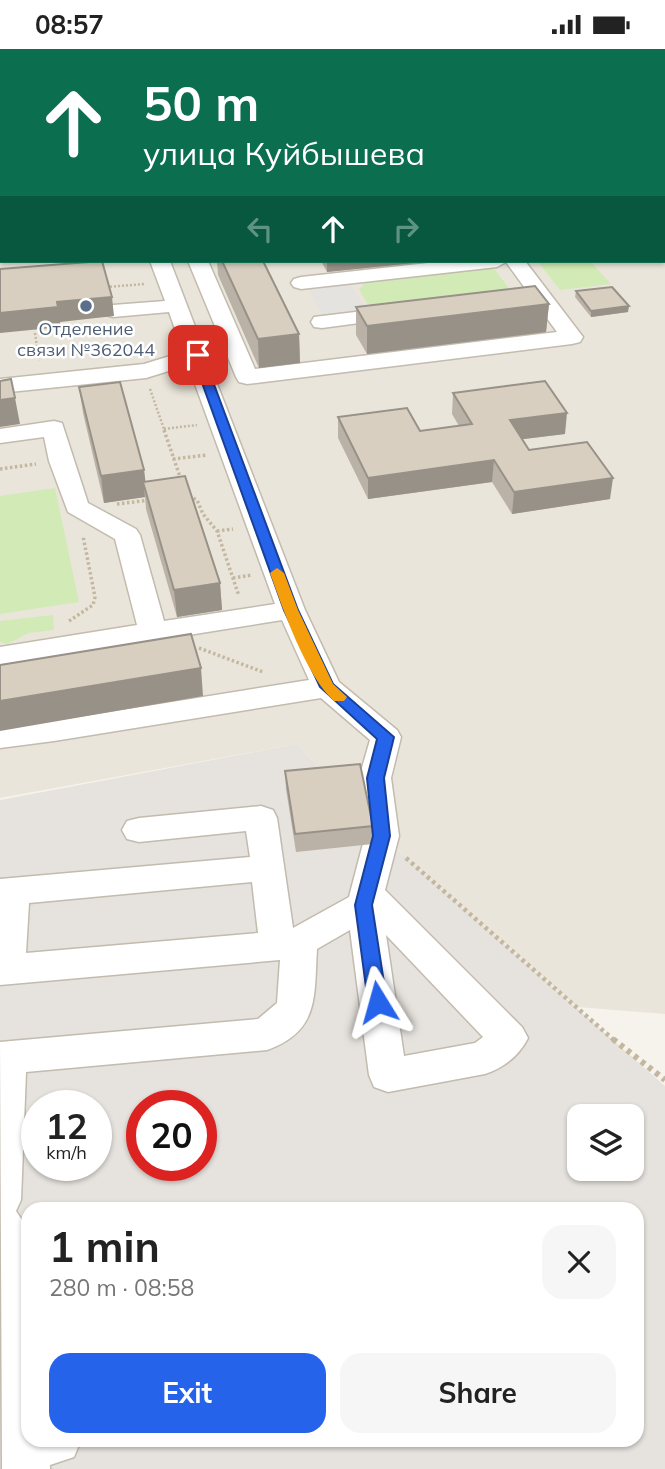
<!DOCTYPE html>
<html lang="en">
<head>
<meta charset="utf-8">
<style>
  :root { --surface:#fff; --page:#f6f6f6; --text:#222; --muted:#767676; --accent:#2563eb }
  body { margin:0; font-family:Mulish,sans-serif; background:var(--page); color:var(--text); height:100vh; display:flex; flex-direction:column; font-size:26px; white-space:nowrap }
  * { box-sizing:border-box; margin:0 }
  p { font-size:23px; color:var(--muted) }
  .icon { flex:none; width:38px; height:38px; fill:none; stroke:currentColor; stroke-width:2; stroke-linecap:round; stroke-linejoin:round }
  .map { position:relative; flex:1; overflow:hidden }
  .sheet { position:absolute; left:21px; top:1153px; width:623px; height:245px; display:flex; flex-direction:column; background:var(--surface); border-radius:21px; box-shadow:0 2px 5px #0004 }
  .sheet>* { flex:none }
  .top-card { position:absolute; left:0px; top:0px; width:665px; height:214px; box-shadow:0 2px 5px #0004; background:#0b6e4f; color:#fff; overflow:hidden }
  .controls { position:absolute; left:567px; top:1055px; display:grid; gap:14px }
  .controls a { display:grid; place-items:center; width:77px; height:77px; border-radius:14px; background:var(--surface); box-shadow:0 2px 5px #0004; font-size:35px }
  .speed { position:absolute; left:21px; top:1041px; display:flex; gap:14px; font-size:35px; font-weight:700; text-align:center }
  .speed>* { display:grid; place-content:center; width:91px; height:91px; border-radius:50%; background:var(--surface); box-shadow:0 2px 5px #0004; line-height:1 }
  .speed small { font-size:18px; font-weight:400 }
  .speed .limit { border:10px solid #d22; background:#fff; color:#111 }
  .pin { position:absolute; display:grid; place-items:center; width:60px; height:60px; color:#fff; margin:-30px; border-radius:14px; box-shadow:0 4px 10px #0006 }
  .me { position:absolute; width:77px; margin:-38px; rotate:352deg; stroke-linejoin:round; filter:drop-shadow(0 0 5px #0008) }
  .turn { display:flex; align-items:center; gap:24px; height:147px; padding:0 28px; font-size:32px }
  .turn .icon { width:91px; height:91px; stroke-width:2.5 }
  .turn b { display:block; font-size:49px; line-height:60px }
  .lanes { display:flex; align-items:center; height:66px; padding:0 28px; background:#0003; justify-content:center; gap:35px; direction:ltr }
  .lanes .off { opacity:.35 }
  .round { display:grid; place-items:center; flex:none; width:74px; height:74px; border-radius:21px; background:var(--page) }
  .summary { display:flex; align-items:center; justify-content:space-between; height:119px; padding:0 28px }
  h1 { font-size:42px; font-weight:700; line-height:52px }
  .action { display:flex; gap:14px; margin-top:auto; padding:14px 28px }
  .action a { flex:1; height:80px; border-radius:21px; background:var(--accent); color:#fff; font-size:28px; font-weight:700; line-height:80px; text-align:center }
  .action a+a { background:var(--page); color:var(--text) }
  .status { display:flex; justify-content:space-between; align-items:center; height:49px; padding:0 35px; background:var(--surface); direction:ltr }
  .status svg { height:19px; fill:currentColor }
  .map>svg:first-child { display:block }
  .residential { fill:#eae5da }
  .industrial { fill:#e6e2dd; fill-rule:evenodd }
  .green { fill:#d2eab5 }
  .parking { fill:#e5e3e0 }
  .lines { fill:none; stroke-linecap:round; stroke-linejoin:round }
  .minor-casing { stroke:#c2bbae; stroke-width:3 }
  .major-casing { stroke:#e6c16a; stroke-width:4 }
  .path-far3 { stroke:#c4b79f; stroke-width:2.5; stroke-dasharray:2 2; stroke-linecap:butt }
  .path-far2 { stroke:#c4b79f; stroke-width:3.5; stroke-dasharray:2.5 2.5; stroke-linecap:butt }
  .path-far1 { stroke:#c4b79f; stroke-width:4.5; stroke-dasharray:3.5 3.5; stroke-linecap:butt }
  .path { stroke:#c4b79f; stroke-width:6; stroke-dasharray:4.5 4.5; stroke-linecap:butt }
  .minor { fill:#fff; fill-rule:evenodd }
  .major { fill:#ffe39c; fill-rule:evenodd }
  .wall { fill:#bab2a6 }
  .shaded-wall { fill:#979187 }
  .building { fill:#d8cfc1; stroke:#979187; stroke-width:2 }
  .route { fill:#2563eb; stroke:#184099; stroke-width:2 }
  .slow { fill:#f59e0b }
  .service-dot { fill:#5c6f8a; stroke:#fff; stroke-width:2.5 }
  .labels { text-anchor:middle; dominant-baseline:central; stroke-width:5; stroke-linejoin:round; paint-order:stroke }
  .far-service-label { font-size:18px; fill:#4e5e75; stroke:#fff }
</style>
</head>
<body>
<div class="status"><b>08:57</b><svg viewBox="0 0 49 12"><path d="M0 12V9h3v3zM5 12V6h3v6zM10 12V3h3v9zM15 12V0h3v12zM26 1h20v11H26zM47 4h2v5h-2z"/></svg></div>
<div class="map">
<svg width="665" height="1420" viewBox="0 0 665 1420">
  <rect width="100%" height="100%" fill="#f6f3ec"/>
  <path class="residential" d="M320,0H665V965L577,958L382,787L297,695L0,749V20L2,212H663V2H298Z"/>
  <path class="industrial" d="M297,695L382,787L665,1037V1420H0V751ZM37,1057H96V1116H37ZM142,1057H201V1116H142ZM579,1068H632V1120H579ZM28,1160H637V1391H28Z"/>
  <path class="green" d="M563,212H590L611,235L560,241L539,214Z
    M486,218L495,221L508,238L506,241L374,258L367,254L359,240L367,232Z
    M55,439L79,553L0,565V447Z
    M53,566L54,581L28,584L8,595L0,593V572Z"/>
  <path class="parking" d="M349,234L367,262L324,268L308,239Z"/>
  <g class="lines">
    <defs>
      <path id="minor" d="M63,0H77L78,2H63Z
        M665,24V34L663,35V25Z
        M0,64H2V74H0Z
        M0,140H2V152H0Z
        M0,190H2V202H0Z
        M150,212H170L204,301L209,306L207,309L305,561L339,633L397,681L401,688L391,729L399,787L385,841L522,978L528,989C519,1007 503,1019 485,1025L388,1043L374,1038L369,1026L350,881L317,900C314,947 320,982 267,1001L26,1023L21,1151L16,1162L28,1180V1391H81L74,1408L50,1416V1420H2L0,993L258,970L277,954L280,911L0,936V830L250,808L246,782L139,793L127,790L122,781L127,772L139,769L261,757L273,761L277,769L293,879L349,848L365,787L359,729L370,691L321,649L54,692L0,699V677L54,672L309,631L282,571L0,616V598L137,576L115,490L68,463L49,412L44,388L0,394V380L54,372L62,374L88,454L136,480L140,486L164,572L275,555L188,316L146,329L0,344V330L144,315L183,303L169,263L113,268L106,266L102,262L106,258L113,256L165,252ZM252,833L258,884L26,904L29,854ZM386,886L483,988L475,994L404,1007Z
        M188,212H208L255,320L557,283L506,213L497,218L301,240L294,238L291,234L294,230L301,228L446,212H525L583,288L580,293L572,295L247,335L239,333L236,328Z
        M397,258L404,260L408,264L404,268L322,279L314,278L311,273L314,268L322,267Z"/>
      <path id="major" d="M290,0H329L289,2Z
        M0,8H2V20H0Z"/>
    </defs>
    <use href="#minor" class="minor-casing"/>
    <use href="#major" class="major-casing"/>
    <path class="path-far3" d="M0,117L2,124
      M106,238L145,235
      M35,284L39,312
      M150,340L165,383
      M164,380L197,376"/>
    <path class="path-far2" d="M164,381L181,431
      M173,410L207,406
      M0,420L36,415
      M189,447L197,451L203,465L217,482L239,547
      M117,455L150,451
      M217,482L233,480
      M233,529L252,526
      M69,572L93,556L95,548L83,487
      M199,599L263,623"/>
    <path class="path-far1" d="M406,809L615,992"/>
    <path class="path" d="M613,990L665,1031"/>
    <use href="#minor" class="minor"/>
    <use href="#major" class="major"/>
  </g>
  <path class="wall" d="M454,0H571V2H454Z
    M612,0H665V24H663V2H613Z
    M665,50V81H663V51Z
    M217,212H263L299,285L300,314L259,319L218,226Z
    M321,212H434L327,223Z
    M576,242L628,263L591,268L575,248Z
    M549,255L546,283L367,305L356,286V258Z
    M79,338L144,421L145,432L220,534L222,561L177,568L146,460L145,448L104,454L83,364Z
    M453,344L565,385L522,390L529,401L610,450L512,465L492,433L368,450L338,389V368L420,382L459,377L452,365Z
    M285,722L373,777V795L296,803L286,740Z"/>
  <path class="shaded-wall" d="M498,0H571V2H498Z
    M663,4H665V24H663Z
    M0,38H2V60H0Z
    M327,212H434L327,223Z
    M112,248L114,267L60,273L61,278L0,284V264L57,253Z
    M549,255L546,283L367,305V277Z
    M629,257L628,263L591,268V262Z
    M299,285L300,314L259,319L258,290Z
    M15,349L20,375L0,378V351Z
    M567,364L565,385L508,392L510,371Z
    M494,411L492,433L368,450V429Z
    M144,421L147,444L143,433L145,448L104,454L101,427Z
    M613,429L610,450L512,465L514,443Z
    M220,534L222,561L177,568L174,541Z
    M201,619L203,647L0,682V652Z"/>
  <path class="building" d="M221,0H311L312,2H200Z
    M467,0H502L504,2H469Z
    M645,0H665V4H663V2H648Z
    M0,29H2V38H0Z
    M665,50V60H663V51Z
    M102,212L112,248L57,253L58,258L0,264V220Z
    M222,212H263L299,285L258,290Z
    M535,237L549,255L367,277L356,258Z
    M612,238L629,257L591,262L576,242Z
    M11,330L15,349L0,351V332Z
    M545,332L567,364L510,371L529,401L587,393L613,429L514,443L494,411L368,429L338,368L407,359L420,382L472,375L453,344Z
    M120,333L144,421L101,427L79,338Z
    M185,427L220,534L174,541L143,433Z
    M191,585L201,619L0,652V616Z
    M360,715L373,777L295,785L285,722Z"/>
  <path class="route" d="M198,303L203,306L298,561L333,635L394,688L384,729L390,787L372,856L387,953L384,958L378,960L371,958L368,953L355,856L373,787L367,729L377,690L320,638L284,561L192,306Z"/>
  <path class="slow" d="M277,519L284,524L298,561L333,635L347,648L344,652H334C306,627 283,560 270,524Z"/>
  <circle class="service-dot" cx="86" cy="257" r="7"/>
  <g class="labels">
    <g class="far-service-label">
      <text x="86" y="279">Отделение<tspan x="86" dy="21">связи №362044</tspan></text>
    </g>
  </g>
</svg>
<div class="controls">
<a><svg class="icon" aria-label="layers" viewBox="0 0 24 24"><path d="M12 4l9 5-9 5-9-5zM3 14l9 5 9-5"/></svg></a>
</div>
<div class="speed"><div>12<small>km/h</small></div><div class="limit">20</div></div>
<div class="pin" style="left:198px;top:306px;background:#d93025"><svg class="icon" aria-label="arrive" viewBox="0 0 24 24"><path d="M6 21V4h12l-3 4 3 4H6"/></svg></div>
<svg class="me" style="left:378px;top:953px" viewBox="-20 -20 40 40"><path d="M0-17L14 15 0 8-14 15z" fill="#2563eb" stroke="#fff" stroke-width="4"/></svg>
<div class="top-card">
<div class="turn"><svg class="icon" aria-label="ahead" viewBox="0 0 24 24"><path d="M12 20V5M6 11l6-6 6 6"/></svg><div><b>50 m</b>улица Куйбышева</div></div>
<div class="lanes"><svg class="icon off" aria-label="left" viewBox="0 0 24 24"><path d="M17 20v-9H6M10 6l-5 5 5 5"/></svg><svg class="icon" aria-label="ahead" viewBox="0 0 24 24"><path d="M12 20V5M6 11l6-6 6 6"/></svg><svg class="icon off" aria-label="right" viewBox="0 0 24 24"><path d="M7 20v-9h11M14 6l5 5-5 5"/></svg></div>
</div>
<section class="sheet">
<div class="summary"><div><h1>1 min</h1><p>280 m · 08:58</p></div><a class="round"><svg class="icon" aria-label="close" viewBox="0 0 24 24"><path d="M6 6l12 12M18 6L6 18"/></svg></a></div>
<div class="action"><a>Exit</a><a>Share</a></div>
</section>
</div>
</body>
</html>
